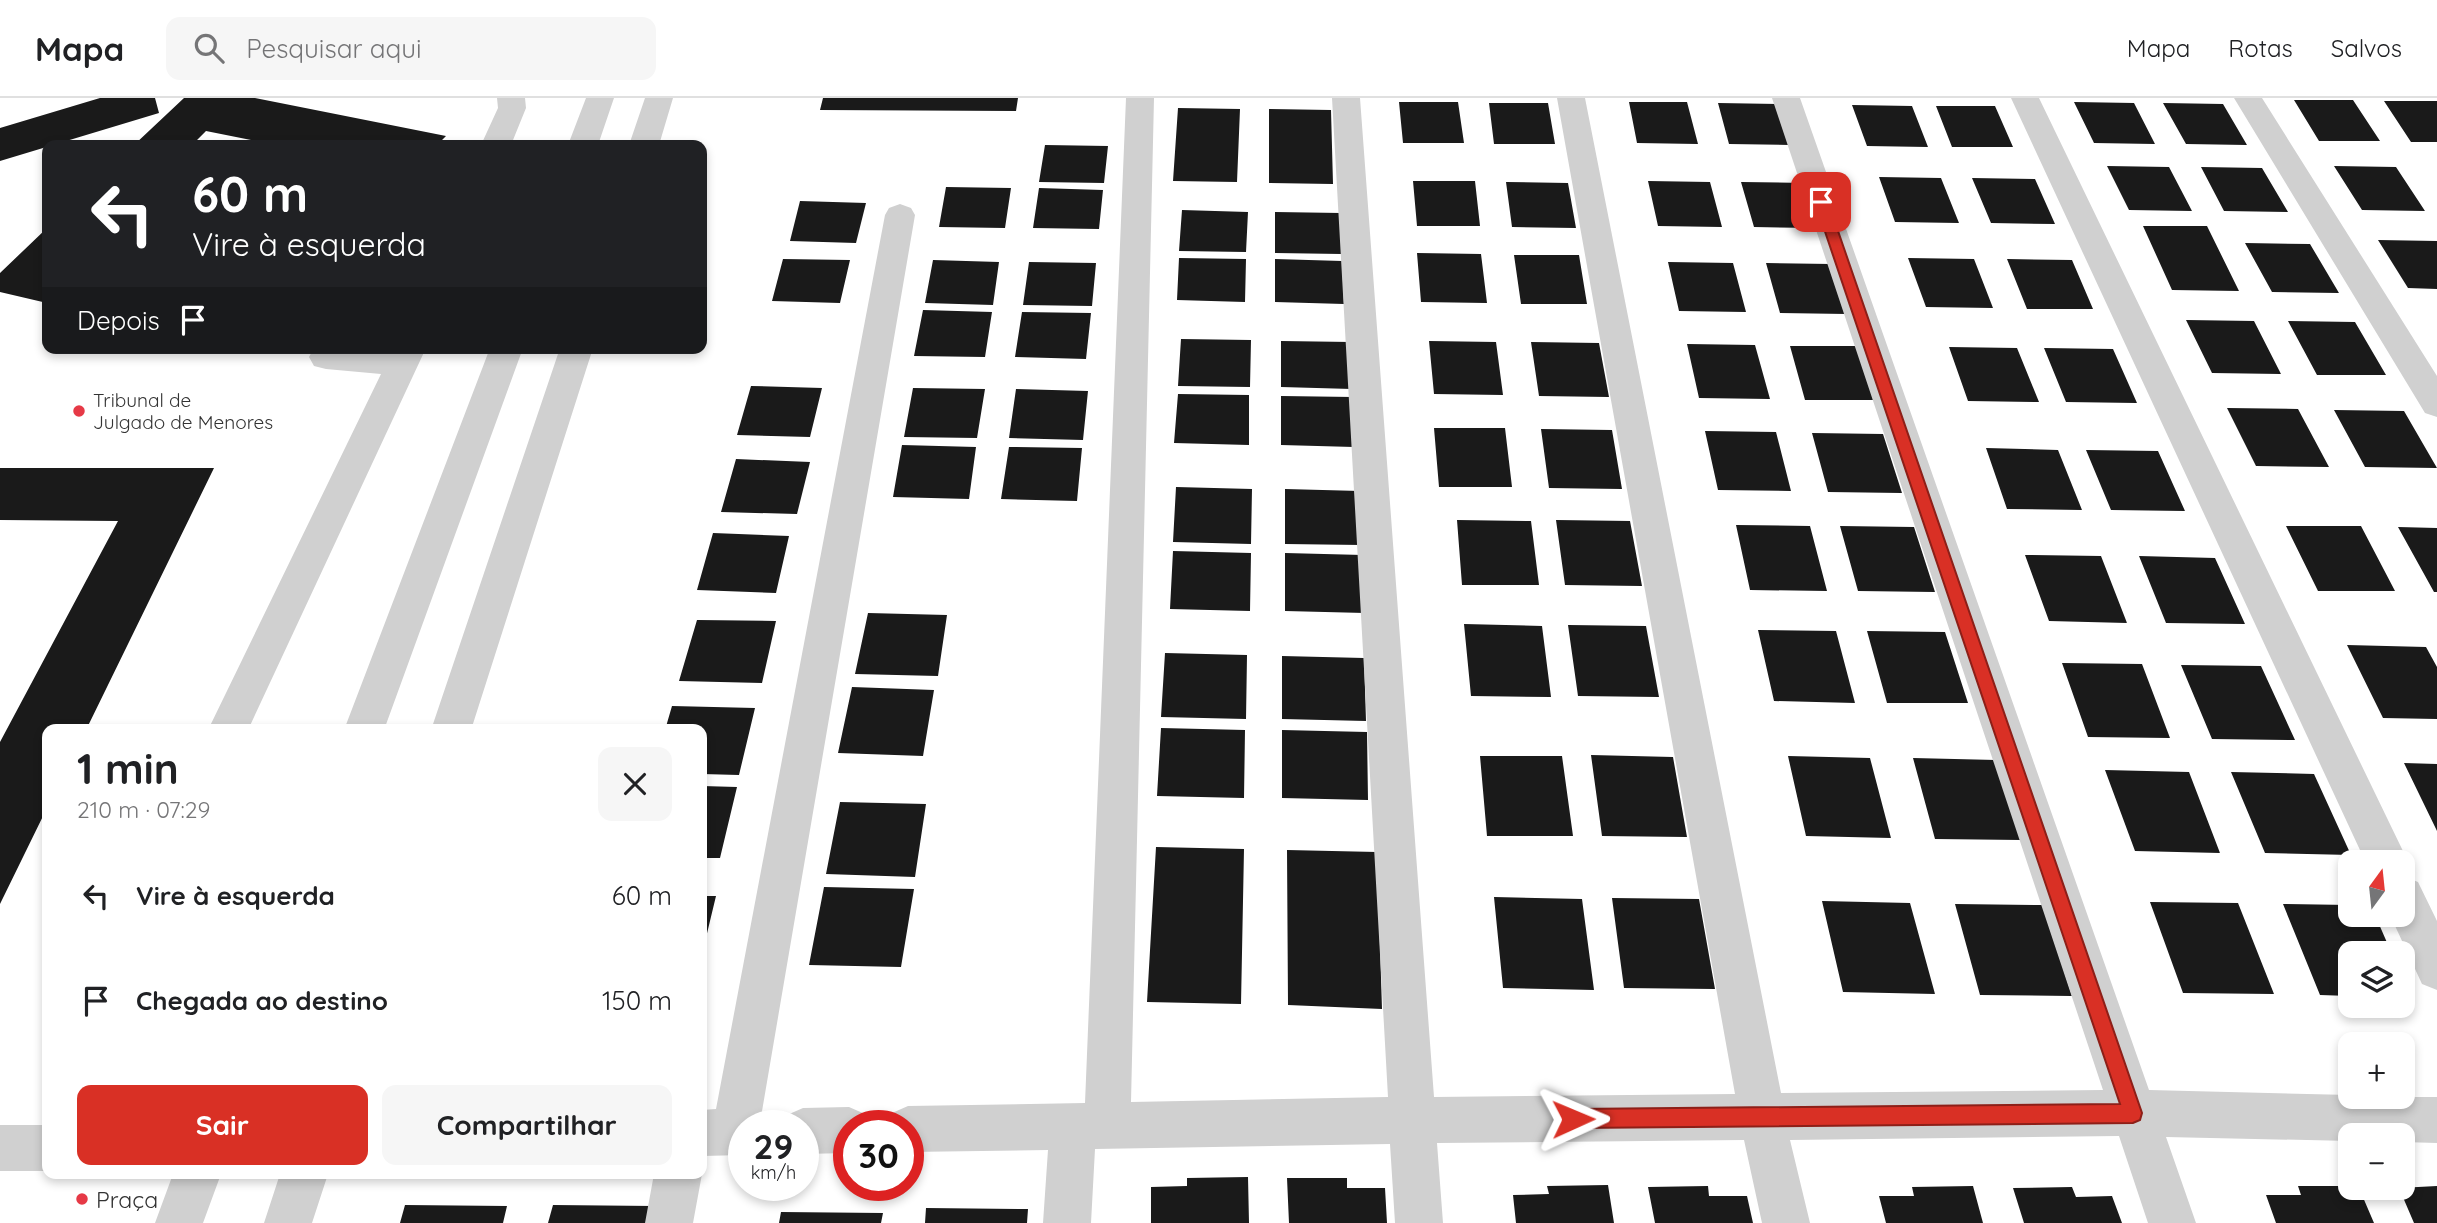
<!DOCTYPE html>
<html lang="pt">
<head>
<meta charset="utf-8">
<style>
  :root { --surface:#fff; --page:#f6f6f6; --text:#202124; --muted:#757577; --line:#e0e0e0; --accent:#d93025 }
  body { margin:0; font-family:Quicksand,sans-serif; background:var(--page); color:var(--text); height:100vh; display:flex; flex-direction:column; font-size:26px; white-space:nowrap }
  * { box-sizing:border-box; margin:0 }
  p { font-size:23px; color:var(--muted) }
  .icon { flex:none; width:38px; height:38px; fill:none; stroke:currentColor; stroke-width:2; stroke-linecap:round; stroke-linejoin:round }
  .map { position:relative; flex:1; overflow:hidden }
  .sheet { position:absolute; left:42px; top:626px; width:665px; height:455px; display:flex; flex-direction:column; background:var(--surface); border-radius:14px; box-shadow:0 4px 10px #0003 }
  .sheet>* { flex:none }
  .banner { position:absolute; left:42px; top:42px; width:665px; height:214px; border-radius:14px; box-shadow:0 4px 10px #0003; background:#202124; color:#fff; overflow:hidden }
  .needle { width:46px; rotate:15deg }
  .buttons { position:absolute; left:2338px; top:752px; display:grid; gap:14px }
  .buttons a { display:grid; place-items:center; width:77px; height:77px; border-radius:14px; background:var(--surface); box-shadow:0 4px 10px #0003; font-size:35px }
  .speed { position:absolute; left:728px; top:1012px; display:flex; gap:14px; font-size:35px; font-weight:700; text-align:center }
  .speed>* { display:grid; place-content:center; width:91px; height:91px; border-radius:50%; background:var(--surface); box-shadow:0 4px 10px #0003; line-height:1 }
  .speed small { font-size:18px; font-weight:400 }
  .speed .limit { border:10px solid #d22; background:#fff; color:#111 }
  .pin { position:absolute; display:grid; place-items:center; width:60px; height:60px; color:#fff; margin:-30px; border-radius:14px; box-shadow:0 4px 10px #0006 }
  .me { position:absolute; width:77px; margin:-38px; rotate:89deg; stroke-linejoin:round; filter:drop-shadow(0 0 5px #0008) }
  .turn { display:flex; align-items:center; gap:24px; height:147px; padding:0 35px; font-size:32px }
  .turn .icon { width:91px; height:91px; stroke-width:2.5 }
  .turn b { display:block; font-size:49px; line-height:60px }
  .then { display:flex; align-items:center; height:66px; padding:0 35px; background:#0003; gap:14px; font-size:26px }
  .round { display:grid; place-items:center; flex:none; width:74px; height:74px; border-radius:14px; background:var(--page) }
  .summary { display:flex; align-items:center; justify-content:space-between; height:119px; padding:0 35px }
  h1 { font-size:42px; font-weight:800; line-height:52px }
  .button { display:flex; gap:14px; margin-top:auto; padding:14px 35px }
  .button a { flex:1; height:80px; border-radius:14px; background:var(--accent); color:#fff; font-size:28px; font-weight:800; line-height:80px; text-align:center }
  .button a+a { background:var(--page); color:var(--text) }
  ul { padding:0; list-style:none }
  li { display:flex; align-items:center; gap:21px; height:105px; padding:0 35px }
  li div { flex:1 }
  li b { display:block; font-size:26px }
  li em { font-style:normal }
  header { display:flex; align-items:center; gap:42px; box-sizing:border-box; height:98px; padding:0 35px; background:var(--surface); border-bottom:2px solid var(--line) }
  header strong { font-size:33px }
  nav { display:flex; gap:38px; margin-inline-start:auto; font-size:24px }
  .search { width:490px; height:63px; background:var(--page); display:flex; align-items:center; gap:18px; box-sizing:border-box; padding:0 24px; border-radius:14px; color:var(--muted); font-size:26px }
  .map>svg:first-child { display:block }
  .building { fill:#1a1a1a }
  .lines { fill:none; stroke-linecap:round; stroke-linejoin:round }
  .minor { fill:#d0d0d0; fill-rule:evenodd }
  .route { fill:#d93025; stroke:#8d1f18; stroke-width:2 }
  .poi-dot { fill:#e63946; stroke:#fff; stroke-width:2.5 }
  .labels { text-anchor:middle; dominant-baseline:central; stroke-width:7; stroke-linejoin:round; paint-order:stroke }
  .poi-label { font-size:19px; fill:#333; stroke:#fff; text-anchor:start }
  .near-poi-label { font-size:23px; fill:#333; stroke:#fff; text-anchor:start }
</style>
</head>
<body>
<header>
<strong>Mapa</strong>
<div class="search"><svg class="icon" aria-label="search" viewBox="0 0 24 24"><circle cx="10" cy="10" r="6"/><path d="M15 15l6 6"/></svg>Pesquisar aqui</div>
<nav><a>Mapa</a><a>Rotas</a><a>Salvos</a></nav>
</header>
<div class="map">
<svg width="2437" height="1125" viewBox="0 0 2437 1125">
  <rect width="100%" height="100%" fill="#fff"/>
  <path class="building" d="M100,0H155L159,15L0,63V30Z
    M184,0H255L446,38L437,47H276L206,33L192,47H134Z
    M823,0H1018L1016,13L820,12Z
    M2294,2H2353L2380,43H2319Z
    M2384,3H2437V44H2411Z
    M1399,4H1458L1464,45H1403Z
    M1629,4H1687L1698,46L1637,45Z
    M2074,4L2134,5L2155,46L2094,45Z
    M1489,5H1548L1555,46H1494Z
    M1718,5L1778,6L1790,47L1729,46Z
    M2163,5L2223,6L2247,47L2186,46Z
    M1852,7L1912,8L1928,49L1867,48Z
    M1936,8H1995L2013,49H1952Z
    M1178,10L1240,11L1237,84L1173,83Z
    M1269,11L1331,12L1333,86L1269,85Z
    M1045,47L1108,48L1104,85L1039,84Z
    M2107,68L2169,69L2192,113L2129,112Z
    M2334,68L2396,69L2425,113L2362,112Z
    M2201,69L2262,70L2288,114L2224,113Z
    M1879,79L1941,80L1959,125L1895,124Z
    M1972,80L2035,81L2055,126L1991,125Z
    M1413,83H1475L1480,128H1417Z
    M1648,83L1710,84L1722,129L1658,128Z
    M1506,84L1568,85L1576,130L1512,129Z
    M1741,84L1804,85L1818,130L1754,129Z
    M946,89L1011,90L1005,130L939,129Z
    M1039,90L1103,92L1099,131L1033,130Z
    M800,103L866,105L856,145L790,143Z
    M1182,112L1248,114L1246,154L1179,153Z
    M1275,114L1341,115L1342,156L1275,155Z
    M2143,128H2207L2239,193L2172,192Z
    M47,130V205L0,194V175Z
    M2378,142L2437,143V191L2408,190Z
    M2245,145L2310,146L2339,195L2272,194Z
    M1417,155L1481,156L1487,205L1421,204Z
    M1514,157H1579L1587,206H1521Z
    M1179,160L1246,161L1245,204L1177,202Z
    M1908,160L1974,161L1993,210L1926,209Z
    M783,161L850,162L840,205L772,203Z
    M1275,161L1342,163L1344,206L1275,204Z
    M2007,161L2072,162L2093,211H2027Z
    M933,162L999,164L993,207L925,205Z
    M1029,164L1096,165L1092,208L1023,207Z
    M1668,164L1733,165L1746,214L1679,213Z
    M1766,165L1831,166L1847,216L1780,215Z
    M923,212L992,214L985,259L914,258Z
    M1022,214L1091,215L1086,261L1015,259Z
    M2186,222L2254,223L2281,276L2212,275Z
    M2288,223L2355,224L2386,277H2317Z
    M1181,241L1251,242L1250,289L1178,288Z
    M1281,243L1351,244L1352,291L1281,289Z
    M1429,243L1496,244L1503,297L1434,296Z
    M1531,244L1599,245L1609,299L1539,298Z
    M1687,246L1755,247L1770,301L1699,300Z
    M1790,248H1858L1875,302H1805Z
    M1949,249L2017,250L2039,304L1968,303Z
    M2044,250L2113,251L2137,305L2066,304Z
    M751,288L822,290L810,339L737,337Z
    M913,290L985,291L977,340L904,339Z
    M1016,291L1088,293L1083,342L1009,340Z
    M1178,296L1249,297V347L1174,345Z
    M1281,298L1353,299L1354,349L1281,347Z
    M2227,310L2298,311L2329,369L2256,368Z
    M2334,312L2404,313L2437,370L2365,369Z
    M1434,330H1505L1512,389H1439Z
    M1541,331L1612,332L1622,391L1549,390Z
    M1705,333L1776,334L1791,393L1718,392Z
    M1812,335L1883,336L1902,395L1828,394Z
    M902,347L976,349L969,401L893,399Z
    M1009,349L1082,350L1077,403L1001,401Z
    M1986,350L2058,352L2082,412L2007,411Z
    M2086,352L2158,353L2185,413L2111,412Z
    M736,361L810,364L797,416L721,414Z
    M0,370H214L86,632H47V710L0,806V644L118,423L0,422Z
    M1176,389L1252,391L1251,446L1173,444Z
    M1285,391L1360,393L1362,447L1285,446Z
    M1457,422L1531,423L1539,487H1462Z
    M1556,422L1630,423L1642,488L1565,487Z
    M1736,427L1810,428L1827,493L1750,492Z
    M1840,428L1914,429L1935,494L1858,493Z
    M2286,428H2361L2395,493H2318Z
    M2398,429L2437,430V494H2434Z
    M713,435L789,438L776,495L697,492Z
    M1173,453L1251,455L1250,513L1170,511Z
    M1285,455L1363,457L1365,515L1285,513Z
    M2025,457L2101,458L2127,525L2049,523Z
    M2139,458L2215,460L2245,526L2166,525Z
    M868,515L947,517L938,578L855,576Z
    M697,522L776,523L762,585L679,583Z
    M1464,526L1542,528L1551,599L1471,598Z
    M1568,527L1646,528L1659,599L1578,598Z
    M1758,532L1836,533L1855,605L1774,603Z
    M1867,533L1945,534L1968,605H1887Z
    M2347,547L2426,549L2437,569V621L2383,620Z
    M1165,555L1247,557L1246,621L1161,619Z
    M1282,558L1364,560L1366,623L1282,621Z
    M2062,565L2142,566L2170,640L2088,639Z
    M2181,567L2261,568L2295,642L2212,641Z
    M852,589L934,592L923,658L838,655Z
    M672,608L755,610L739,677L702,676V632H665Z
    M1161,630L1245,632L1244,700L1157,698Z
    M1282,632L1367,634L1368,702L1282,700Z
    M1591,657L1673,659L1687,739L1602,738Z
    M1480,658H1562L1573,738H1487Z
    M1788,658L1870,660L1891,740L1806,738Z
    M1913,660L1996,662L2021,742L1935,741Z
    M2404,665L2437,666V733Z
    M2105,672L2189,674L2220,755L2135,753Z
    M2231,674L2314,676L2351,757L2265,755Z
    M702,688L737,689L720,760H702Z
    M840,704L926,706L915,779L826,776Z
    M1156,749L1244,751L1241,906L1147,904Z
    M1287,752L1377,754L1382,911L1288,907Z
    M824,789L914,791L901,869L809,867Z
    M702,798H716L703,852H702Z
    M1494,799L1582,801L1594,892L1503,890Z
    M1612,800L1699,801L1715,891L1624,890Z
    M1822,803L1910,805L1935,896L1843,894Z
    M2150,804L2238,805L2274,896L2183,895Z
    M1955,806L2043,807L2072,898L1980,897Z
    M2283,806L2350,807V817H2375L2392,856H2350V898L2320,897Z
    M1248,1079L1249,1125H1151V1089L1187,1088V1080Z
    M1287,1080H1347V1090H1385L1387,1125H1289Z
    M1608,1087L1614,1125H1516L1513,1097L1549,1096L1547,1088Z
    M1708,1088L1709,1098H1747L1753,1125H1655L1648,1089Z
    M1973,1088L1983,1125H1886L1879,1098H1914L1912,1089Z
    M2298,1088H2350V1090H2359L2374,1125H2276L2266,1097H2301Z
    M2437,1088V1125H2414L2399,1090Z
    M2072,1089L2076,1099L2112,1098L2122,1125H2024L2013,1090Z
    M405,1107L507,1108L503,1125H400Z
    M553,1107L654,1108L651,1125H548Z
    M926,1110L1028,1111L1027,1125H925Z
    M781,1114L883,1115L881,1125H779Z"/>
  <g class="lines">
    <path class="minor" d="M497,0H525L526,10L511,47H481L498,10Z
      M586,0H614L598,47H568Z
      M645,0H673L659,47H629Z
      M1126,0H1154L1131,1004L1388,999L1332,0H1360L1434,999L1735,996L1557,0H1585L1781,995L2103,992L1772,0H1800L2149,992L2350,997V999H2437V1045L2403,1044V1038H2350V1043L2166,1039L2196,1125H2148L2119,1038L1790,1042L1810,1125H1762L1744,1042L1437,1045L1443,1125H1395L1390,1046L1095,1051L1091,1125H1043L1048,1052L908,1054V1027H886L892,1015L908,1008L1085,1005Z
      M2011,0H2039L2402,751L2408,765L2403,777V765H2366Z
      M2234,0H2262L2437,278V319L2425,315Z
      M900,106L911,110L915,117L761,1019L765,1027H744V1057L702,1058V1012L716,1011L885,117L889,110Z
      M314,250H426L248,632H208L381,276L326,271L314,268L309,259Z
      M490,250H523L384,632H344Z
      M560,250H593L471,632H431Z
      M2403,778L2418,784L2437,823V892L2422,886L2390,817H2403Z
      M849,1009L865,1016L870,1027H849V1055L803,1056V1027H782L787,1017L803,1010Z
      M0,1027H47V1073H0Z
      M173,1076H221L203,1125H155Z
      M280,1076H328L312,1125H264Z
      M654,1076H702L693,1125H645Z"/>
  </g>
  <path class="route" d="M1821,100L1828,104L2142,1015L2140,1022L2133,1025L1573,1030L1566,1028L1563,1021L1566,1014L1573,1011L2120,1006L1815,104Z"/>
  <g class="poi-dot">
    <circle cx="79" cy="313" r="7"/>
    <circle cx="82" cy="1101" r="7"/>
  </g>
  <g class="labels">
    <g class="poi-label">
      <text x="93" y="302">Tribunal de<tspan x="93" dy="22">Julgado de Menores</tspan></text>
    </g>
    <g class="near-poi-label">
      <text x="96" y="1101">Praça</text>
    </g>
  </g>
</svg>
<div class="buttons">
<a><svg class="needle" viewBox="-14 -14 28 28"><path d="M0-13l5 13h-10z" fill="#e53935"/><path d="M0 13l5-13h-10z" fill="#757577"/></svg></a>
<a><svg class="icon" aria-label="layers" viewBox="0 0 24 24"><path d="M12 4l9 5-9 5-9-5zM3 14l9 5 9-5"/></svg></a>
<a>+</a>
<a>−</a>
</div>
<div class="speed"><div>29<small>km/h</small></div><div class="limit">30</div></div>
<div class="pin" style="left:1821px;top:104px;background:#d93025"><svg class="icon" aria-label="arrive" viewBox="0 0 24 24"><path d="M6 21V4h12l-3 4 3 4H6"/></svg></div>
<svg class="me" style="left:1573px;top:1021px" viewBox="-20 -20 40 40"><path d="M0-17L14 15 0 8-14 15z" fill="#d93025" stroke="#fff" stroke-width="4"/></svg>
<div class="banner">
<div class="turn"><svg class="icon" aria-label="left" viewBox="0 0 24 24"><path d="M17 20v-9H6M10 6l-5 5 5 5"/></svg><div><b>60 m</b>Vire à esquerda</div></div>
<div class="then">Depois<svg class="icon" aria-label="arrive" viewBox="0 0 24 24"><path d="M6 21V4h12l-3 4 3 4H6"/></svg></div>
</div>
<section class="sheet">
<div class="summary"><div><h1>1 min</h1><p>210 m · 07:29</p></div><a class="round"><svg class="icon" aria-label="close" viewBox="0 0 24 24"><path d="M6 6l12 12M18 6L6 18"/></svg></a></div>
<ul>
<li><svg class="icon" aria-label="left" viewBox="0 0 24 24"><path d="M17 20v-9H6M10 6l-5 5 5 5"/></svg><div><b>Vire à esquerda</b></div><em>60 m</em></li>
<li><svg class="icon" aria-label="arrive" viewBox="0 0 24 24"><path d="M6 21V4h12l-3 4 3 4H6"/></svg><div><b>Chegada ao destino</b></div><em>150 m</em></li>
</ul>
<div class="button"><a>Sair</a><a>Compartilhar</a></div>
</section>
</div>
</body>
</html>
